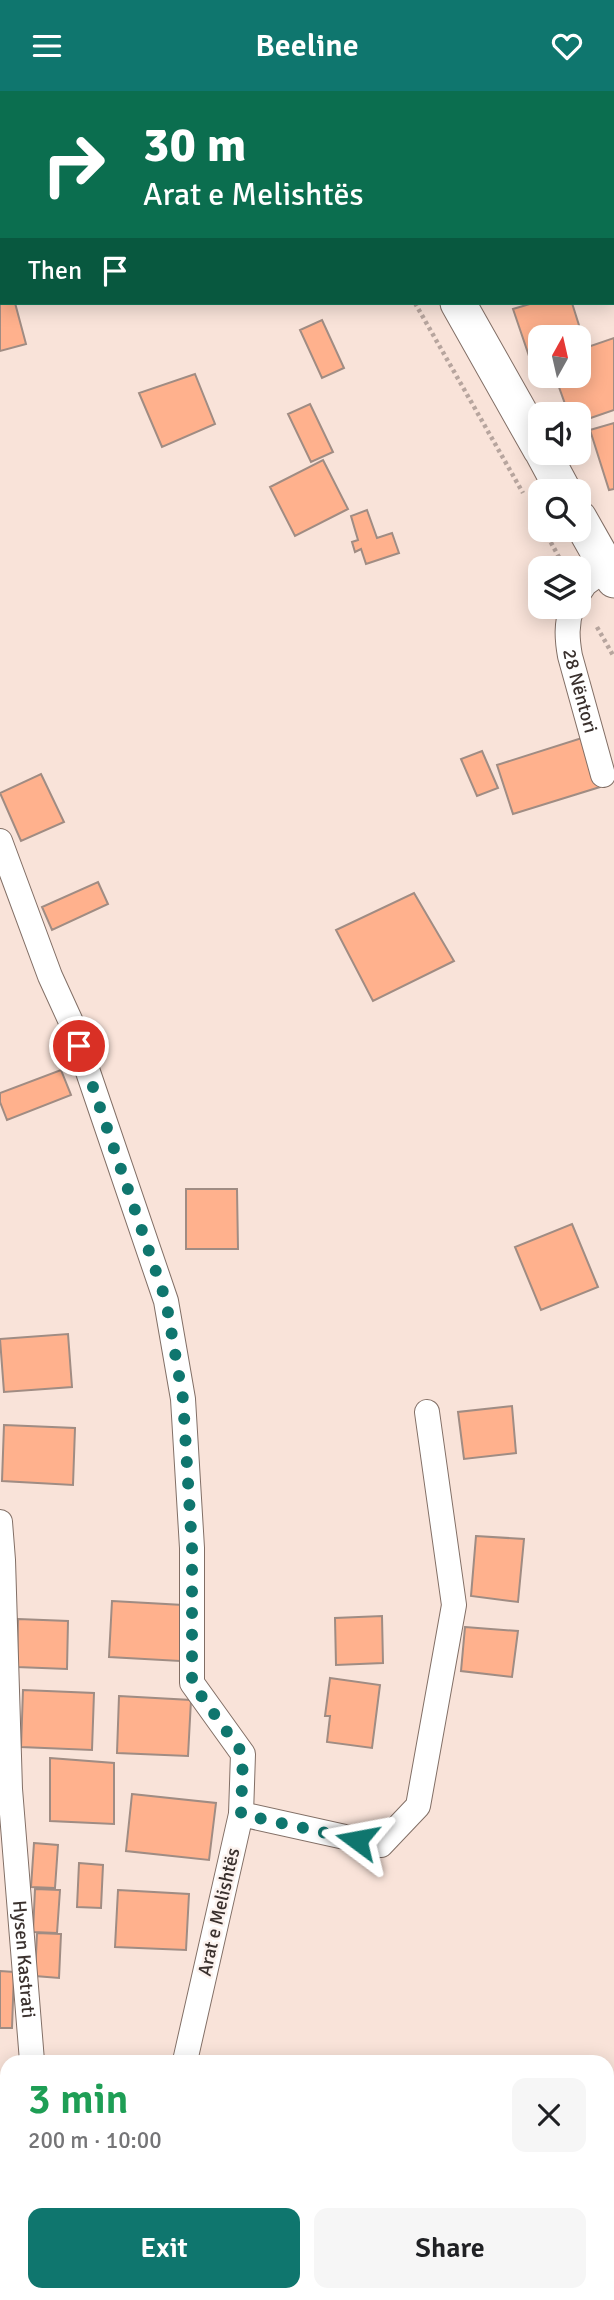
<!DOCTYPE html>
<html lang="en">
<head>
<meta charset="utf-8">
<style>
  :root { --surface:#fff; --page:#f6f6f6; --text:#202124; --muted:#757577; --accent:#0f766e }
  body { margin:0; font-family:Signika,sans-serif; background:var(--page); color:var(--text); height:100vh; display:flex; flex-direction:column; font-size:26px; white-space:nowrap }
  * { box-sizing:border-box; margin:0 }
  p { font-size:23px; color:var(--muted) }
  .icon { flex:none; width:38px; height:38px; fill:none; stroke:currentColor; stroke-width:2; stroke-linecap:round; stroke-linejoin:round }
  .map { position:relative; flex:1; overflow:hidden }
  .details { position:absolute; left:0px; top:1964px; width:614px; height:247px; display:flex; flex-direction:column; background:var(--surface); border-radius:21px 21px 0 0; box-shadow:0 4px 18px #0003 }
  .details>* { flex:none }
  .hud { position:absolute; left:0px; top:0px; width:614px; height:214px; box-shadow:0 4px 18px #0003; background:#0b6e4f; color:#fff; overflow:hidden }
  .needle { width:46px; rotate:8deg }
  .buttons { position:absolute; left:528px; top:234px; display:grid; gap:14px }
  .buttons a { display:grid; place-items:center; width:63px; height:63px; border-radius:14px; background:var(--surface); box-shadow:0 4px 18px #0003; font-size:35px }
  .pin { position:absolute; display:grid; place-items:center; width:60px; height:60px; color:#fff; margin:-30px; border:4px solid #fff; border-radius:50%; box-shadow:0 2px 7px #0007 }
  .me { position:absolute; width:77px; margin:-38px; rotate:283deg; stroke-linejoin:round; filter:drop-shadow(0 0 5px #0008) }
  .turn { display:flex; align-items:center; gap:24px; height:147px; padding:0 28px; font-size:32px }
  .turn .icon { width:91px; height:91px; stroke-width:2.5 }
  .turn b { display:block; font-size:49px; line-height:60px }
  .then { display:flex; align-items:center; height:66px; padding:0 28px; background:#0003; gap:14px; font-size:26px }
  .round { display:grid; place-items:center; flex:none; width:74px; height:74px; border-radius:14px; background:var(--page) }
  .head { display:flex; align-items:center; justify-content:space-between; height:119px; padding:0 28px }
  h1 { font-size:42px; font-weight:600; line-height:52px; color:#1e9e55 }
  .button { display:flex; gap:14px; margin-top:auto; padding:14px 28px }
  .button a { flex:1; height:80px; border-radius:14px; background:var(--accent); color:#fff; font-size:28px; font-weight:600; line-height:80px; text-align:center }
  .button a+a { background:var(--page); color:var(--text) }
  header { display:flex; justify-content:space-between; align-items:center; height:91px; padding:0 28px; background:var(--accent); color:#fff; font-size:32px; font-weight:600 }
  .map>svg:first-child { display:block }
  .building { fill:#ffb18d; stroke:#a08c83; stroke-width:2 }
  .lines { fill:none; stroke-linecap:round; stroke-linejoin:round }
  .street-casing { stroke:#826f66; stroke-width:26 }
  .secondary-casing { stroke:#826f66; stroke-width:37 }
  .path { stroke:#b7a59e; stroke-width:4.5; stroke-dasharray:3.5 3.5; stroke-linecap:butt }
  .street { stroke:#fff; stroke-width:24 }
  .secondary { stroke:#fff; stroke-width:35 }
  .route { stroke:#0f766e; stroke-width:12; stroke-dasharray:0 21.6 }
  .labels { text-anchor:middle; dominant-baseline:central; stroke-width:5; stroke-linejoin:round; paint-order:stroke }
  .street-label { font-size:19px; fill:#3a312e; stroke:#fcf3ef }
</style>
</head>
<body>
<header><svg class="icon" aria-label="menu" viewBox="0 0 24 24"><path d="M4 6h16M4 12h16M4 18h16"/></svg>Beeline<svg class="icon" aria-label="heart" viewBox="0 0 24 24"><path d="M12 20l-8-8c-3-5 5-10 8-4 3-6 11-1 8 4z"/></svg></header>
<div class="map">
<svg width="614" height="2209" viewBox="0 0 614 2209">
  <rect width="100%" height="100%" fill="#f9e3d9"/>
  <path class="building" d="M163,0H236L237,2H163Z
    M2,210L15,212L26,253L0,260V211Z
    M533,212H572L583,247H541V261L529,265L513,218Z
    M322,229L344,277L322,287L300,239Z
    M614,247V319L579,331V324H569L555,285H579V259Z
    M195,283L215,333L162,356L139,302Z
    M310,313L333,361L311,371L288,323Z
    M614,332V398L609,399L590,339Z
    M323,369L348,418L295,445L270,396Z
    M367,419L377,447L392,442L399,462L366,473L361,458L355,461L352,451L358,449L351,425Z
    M585,646L600,696L513,723L497,674Z
    M482,660L498,697L477,705L461,668Z
    M41,683L64,731L21,750L0,702Z
    M98,791L108,813L52,839L42,816Z
    M414,802L454,870L373,910L336,839Z
    M61,979L71,1004L7,1029L0,1011V1002Z
    M186,1098H237L238,1158H186Z
    M572,1133L598,1196L541,1219L515,1156Z
    M68,1243L72,1296L4,1301L0,1248Z
    M512,1315L516,1362L464,1368L458,1321Z
    M4,1334L75,1337L73,1394L2,1390Z
    M476,1445L524,1448L518,1511L471,1505Z
    M112,1510L183,1514L180,1570L109,1566Z
    M382,1525L383,1572L336,1574L335,1527Z
    M18,1528L68,1530L67,1578L17,1576Z
    M465,1536L518,1540L512,1586L461,1580Z
    M330,1587L380,1594L372,1657L327,1651L330,1625H325Z
    M23,1599L94,1602L92,1659L21,1656Z
    M119,1605L191,1609L188,1665L117,1662Z
    M50,1667L114,1672V1733L50,1730Z
    M132,1703L216,1712L209,1769L126,1760Z
    M34,1752L58,1754L55,1797L31,1796Z
    M79,1772L103,1774L101,1817L77,1816Z
    M35,1798L60,1799L57,1842L33,1841Z
    M118,1799L189,1803L186,1859L115,1856Z
    M37,1842L61,1843L59,1887L35,1885Z
    M0,1880L14,1881L12,1937H0Z
    M0,1992H7V2048L0,2047Z
    M0,2096L7,2097V2153H0Z
    M607,2119H614V2179V2170L607,2171Z
    M0,2181L7,2182V2203H41L40,2209H0Z
    M436,2203H476L475,2209H436Z"/>
  <g class="lines">
    <defs>
      <g id="street">
        <path d="M535,2L540,0"/>
        <path d="M579,502L585,493L607,477"/>
        <path id="s1" d="M572,516C566,533 567,548 570,565L603,684"/>
        <path d="M0,750L50,885L71,931L166,1210L183,1308L192,1457V1592L243,1663L241,1723L185,1970"/>
        <path id="s2" d="M0,1431L3,1469L10,1698L32,1970"/>
        <path d="M241,1723L381,1754L418,1715L454,1514L427,1321"/>
        <path d="M49,2209L50,2203"/>
        <path d="M134,2209L136,2203"/>
      </g>
      <path id="secondary" d="M335,0L336,2
        M458,212L541,359
        M543,362L564,401
        M579,427L614,489"/>
    </defs>
    <use href="#street" class="street-casing"/>
    <use href="#secondary" class="secondary-casing"/>
    <path class="path" d="M294,0L295,2
      M415,212L523,402
      M531,416L541,433
      M544,439L565,477
      M597,536L614,566"/>
    <use href="#street" class="street"/>
    <use href="#secondary" class="secondary"/>
  </g>
  <g class="lines">
    <path class="route" d="M79,955L166,1210L183,1308L192,1457V1592L243,1663L241,1723L357,1749"/>
  </g>
  <g class="labels">
    <g class="street-label">
      <text stroke="none"><textPath href="#s1" startOffset="86">28 Nëntori</textPath></text>
      <text transform="translate(219 1821) rotate(-77)">Arat e Melishtës</text>
      <text stroke="none"><textPath href="#s2" startOffset="438">Hysen Kastrati</textPath></text>
    </g>
  </g>
</svg>
<div class="buttons">
<a><svg class="needle" viewBox="-14 -14 28 28"><path d="M0-13l5 13h-10z" fill="#e53935"/><path d="M0 13l5-13h-10z" fill="#757577"/></svg></a>
<a><svg class="icon" aria-label="sound" viewBox="0 0 24 24"><path d="M4 9h4l5-4v14l-5-4H4zM17 9q2 3 0 6"/></svg></a>
<a><svg class="icon" aria-label="search" viewBox="0 0 24 24"><circle cx="10" cy="10" r="6"/><path d="M15 15l6 6"/></svg></a>
<a><svg class="icon" aria-label="layers" viewBox="0 0 24 24"><path d="M12 4l9 5-9 5-9-5zM3 14l9 5 9-5"/></svg></a>
</div>
<div class="pin" style="left:79px;top:955px;background:#d93025"><svg class="icon" aria-label="arrive" viewBox="0 0 24 24"><path d="M6 21V4h12l-3 4 3 4H6"/></svg></div>
<svg class="me" style="left:357px;top:1749px" viewBox="-20 -20 40 40"><path d="M0-17L14 15 0 8-14 15z" fill="#0f766e" stroke="#fff" stroke-width="4"/></svg>
<div class="hud">
<div class="turn"><svg class="icon" aria-label="right" viewBox="0 0 24 24"><path d="M7 20v-9h11M14 6l5 5-5 5"/></svg><div><b>30 m</b>Arat e Melishtës</div></div>
<div class="then">Then<svg class="icon" aria-label="arrive" viewBox="0 0 24 24"><path d="M6 21V4h12l-3 4 3 4H6"/></svg></div>
</div>
<section class="details">
<div class="head"><div><h1>3 min</h1><p>200 m · 10:00</p></div><a class="round"><svg class="icon" aria-label="close" viewBox="0 0 24 24"><path d="M6 6l12 12M18 6L6 18"/></svg></a></div>
<div class="button"><a>Exit</a><a>Share</a></div>
</section>
</div>
</body>
</html>
